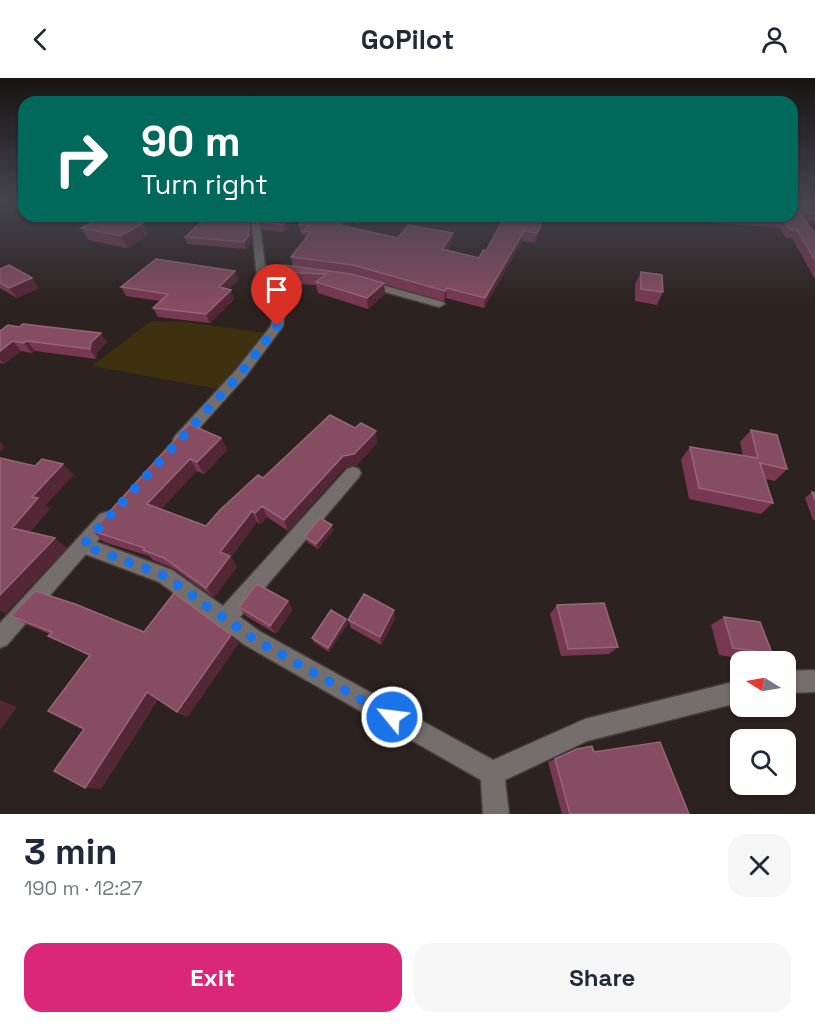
<!DOCTYPE html>
<html lang="en">
<head>
<meta charset="utf-8">
<style>
  :root { --surface:#fff; --page:#f6f6f7; --text:#1f2937; --muted:#747a83; --accent:#db2777 }
  body { margin:0; font-family:"Space Grotesk",sans-serif; background:var(--page); color:var(--text); height:100vh; display:flex; flex-direction:column; font-size:22px; white-space:nowrap }
  * { box-sizing:border-box; margin:0 }
  p { font-size:20px; color:var(--muted) }
  .icon { flex:none; width:33px; height:33px; fill:none; stroke:currentColor; stroke-width:2; stroke-linecap:round; stroke-linejoin:round }
  .map { position:relative; height:736px; overflow:hidden }
  .panel { display:flex; flex-direction:column; background:var(--surface); flex:1 }
  .panel>* { flex:none }
  .top-card { position:absolute; left:18px; top:18px; width:780px; height:126px; border-radius:18px; box-shadow:0 2px 4px #0004; background:#00695c; color:#fff; overflow:hidden }
  .needle { width:39px; rotate:281deg }
  .controls { position:absolute; left:730px; top:573px; display:grid; gap:12px }
  .controls a { display:grid; place-items:center; width:66px; height:66px; border-radius:12px; background:var(--surface); box-shadow:0 2px 4px #0004; font-size:30px }
  .pin { position:absolute; display:grid; place-items:center; width:51px; height:51px; color:#fff; margin:-62px -26px; border-radius:50% 50% 50% 0; rotate:-45deg; box-shadow:0 0 6px #0007 }
  .pin .icon { rotate:45deg }
  .me { position:absolute; width:66px; margin:-33px; rotate:299deg; stroke-linejoin:round; filter:drop-shadow(0 0 4px #0008) }
  .turn { display:flex; align-items:center; gap:21px; height:126px; padding:0 24px; font-size:27px }
  .turn .icon { width:78px; height:78px; stroke-width:2.5 }
  .turn b { display:block; font-size:42px; line-height:51px }
  .round { display:grid; place-items:center; flex:none; width:63px; height:63px; border-radius:18px; background:var(--page) }
  .summary { display:flex; align-items:center; justify-content:space-between; height:102px; padding:0 24px }
  h1 { font-size:36px; font-weight:700; line-height:45px }
  .cta { display:flex; gap:12px; margin-top:auto; padding:12px 24px }
  .cta a { flex:1; height:69px; border-radius:18px; background:var(--accent); color:#fff; font-size:24px; font-weight:700; line-height:69px; text-align:center }
  .cta a+a { background:var(--page); color:var(--text) }
  header { display:flex; justify-content:space-between; align-items:center; height:78px; padding:0 24px; background:var(--surface); font-size:27px; font-weight:700 }
  .map>svg:first-child { display:block }
  .green { fill:#3e310f }
  .lines { fill:none; stroke-linecap:round; stroke-linejoin:round }
  .minor-casing { stroke:#493f3d; stroke-width:3 }
  .tertiary-casing { stroke:#493f3d; stroke-width:3 }
  .minor { fill:#746f6c; fill-rule:evenodd }
  .tertiary { fill:#746f6c; fill-rule:evenodd }
  .wall { fill:#783851 }
  .shaded-wall { fill:#542736 }
  .building { fill:#864c62; stroke:#986679; stroke-width:1.5 }
  .route { stroke:#1a73e8; stroke-width:10; stroke-dasharray:0 18 }
</style>
</head>
<body>
<header><svg class="icon" aria-label="back" viewBox="0 0 24 24"><path d="M15 5l-7 7 7 7"/></svg>GoPilot<svg class="icon" aria-label="person" viewBox="0 0 24 24"><circle cx="12" cy="8" r="4"/><path d="M4 21q1-7 8-7t8 7"/></svg></header>
<div class="map">
<svg width="815" height="736" viewBox="0 0 815 736">
  <rect width="100%" height="100%" fill="#2c2220"/>
  <path class="green" d="M151,243L187,244L264,255L218,311L92,288Z"/>
  <g class="lines">
    <defs>
      <path id="minor" d="M335,138H351L362,142L358,145Z
        M260,187L299,191L304,194L299,197L256,192V188Z
        M364,202L443,224L445,226L439,229L360,207L359,205Z
        M353,389L359,391L361,395L359,399L240,539L259,553L493,682L585,641L741,602V624L587,663L505,702L509,736H483L481,702L245,567L159,504L77,473L74,467L77,461L83,459L172,492L223,528L347,391Z
        M815,592V614L786,615V593Z"/>
      <path id="tertiary" d="M251,138H259L269,221L285,233L283,248L246,298L185,366H175L173,362L175,358L236,292L271,248L273,234L259,222Z
        M106,434L112,436L115,441L112,446L7,567L0,570V545L100,436Z"/>
    </defs>
    <use href="#minor" class="minor-casing"/>
    <use href="#tertiary" class="tertiary-casing"/>
    <use href="#minor" class="minor"/>
    <use href="#tertiary" class="tertiary"/>
  </g>
  <path class="wall" d="M815,121V143H805L815,155V201L792,160H786L780,150L708,144L706,138H792Z
    M208,138H249L251,165L246,171L187,166L185,159Z
    M260,138H300L284,154L263,152Z
    M304,138H352V146L348,149L398,160L452,165L447,173L479,180L486,173L545,138L535,165L522,163L484,230L446,220L444,223L384,206L385,216L368,231L318,215L316,207L281,205L278,194L293,189L291,179L305,163L304,156H301L299,147Z
    M143,145L148,157L127,170L88,162L81,150Z
    M0,191L39,210L17,220L0,210Z
    M235,193L238,202L229,211L234,221L210,245L158,239L153,230L160,223L126,218L121,209Z
    M641,194L663,214L657,227L635,223V206Z
    M0,253L107,264L97,274L96,281L35,273L32,275L21,273L4,286L0,285Z
    M189,346L221,360L227,372L204,396L197,393L161,431L206,448L263,400L377,365L356,388L345,389L288,453L267,439L260,446L257,444L231,479L237,489L214,519L173,490L153,482L149,478L104,464L92,453Z
    M751,352L787,391L775,403L765,401L773,425L761,436L689,421L681,381L690,369L743,378L740,364Z
    M812,414L815,415V442H813L805,420Z
    M333,453L318,471L307,464L305,459Z
    M288,523L292,532L276,556L246,538L239,529Z
    M557,527L618,569L609,576L561,578L550,536Z
    M11,538L144,554L239,565L187,639L177,634L158,621L101,711L84,651L90,578L48,558L50,556L28,547Z
    M724,539L772,575L756,583L719,577L711,547Z
    M346,541L348,545L329,574L314,564L312,560Z
    M395,541L381,567L351,550L348,542Z
    M577,671L594,674L689,736H562L548,684Z"/>
  <path class="shaded-wall" d="M248,138H249L251,165L246,171L244,164Z
    M291,138H300L284,154L283,147Z
    M349,138H352V146L340,157L339,147Z
    M544,138H545L535,165L537,155Z
    M143,145L148,157L127,170L121,158Z
    M524,153L522,163L484,230L485,220Z
    M453,155L452,165L441,181L442,171Z
    M235,193L238,202L222,218L219,209Z
    M32,200L39,210L17,220L9,210Z
    M384,205L385,216L368,231L367,220Z
    M447,210L446,220L444,223L445,213Z
    M231,212L234,221L210,245L206,236Z
    M101,255L107,264L97,274L96,281L90,271L91,264Z
    M13,263L21,273L4,286L0,282V273Z
    M27,263L35,273L32,275L24,265Z
    M376,353L377,365L356,388L345,389L288,453L284,442L343,378Z
    M221,360L227,372L204,396L197,384Z
    M0,364L5,369L0,374Z
    M190,381L197,393L156,437L147,426Z
    M63,386L74,397L46,427L50,431L25,460L12,450L32,419Z
    M262,428L267,439L260,446L255,435Z
    M252,433L257,444L231,479L237,489L214,519L206,510L220,474Z
    M332,447L333,453L318,471L316,466Z
    M55,460L67,470L5,536L0,533V517Z
    M288,523L292,532L276,556L270,548Z
    M394,532L395,541L381,567L380,559Z
    M346,541L348,545L329,574L328,570Z
    M231,557L239,565L187,639L177,634Z
    M147,614L158,620L101,711L85,710Z
    M0,622L17,629L0,652Z"/>
  <path class="building" d="M792,121H815V135L798,134L815,155V182L797,152H791L784,143L730,138H792Z
    M104,138H106L143,145L121,158L81,150Z
    M208,138H248L249,157L244,164L185,159Z
    M260,138H291L283,147L261,144Z
    M304,138H349L339,147L398,160L408,147L453,155L442,171L479,180L483,172L486,173L505,138H544L537,155L524,153L485,220L447,210L445,213L353,187L291,179L311,154L303,153L309,148L299,147Z
    M156,181L235,193L219,209L231,212L206,236L153,230L168,216L121,209Z
    M9,187L32,200L9,210L0,205V191Z
    M284,187L351,196L384,205L367,220L316,204L326,196L278,194Z
    M641,194L662,197L663,214L641,211Z
    M23,246L101,255L91,264L90,271L27,263L24,265L13,263L0,273V253L8,247L19,249Z
    M330,337L355,350L361,345L376,353L354,376L343,378L284,442L262,428L255,435L252,433L220,474L230,478L206,510L164,480L143,472L145,470L92,453L189,346L221,360L197,384L190,381L147,426L206,448L220,432L258,397L263,400Z
    M751,352L777,357L787,391L760,385L773,425L699,410L690,369L758,380Z
    M0,380L35,388L42,381L63,386L32,419L38,420L12,450L55,460L0,517Z
    M812,414L815,415V422Z
    M320,440L332,447L316,466L305,459Z
    M257,506L288,523L270,548L239,529Z
    M35,513L75,526L144,554L174,515L231,557L177,634L147,614L85,710L54,693L84,651L48,633L90,577L48,558L52,554L11,538Z
    M364,516L394,532L380,559L348,542Z
    M604,525L618,569L568,571L557,527Z
    M331,532L346,541L328,570L312,560Z
    M724,539L760,544L772,575L733,570Z
    M660,664L689,736H570L555,681L577,671L592,668L594,674Z"/>
  <linearGradient id="sky" x2="0" y2="1"><stop stop-color="#181312"/><stop offset="0.54" stop-color="#45444e"/><stop offset="1" stop-color="#45444e" stop-opacity="0"/></linearGradient>
  <rect width="815" height="224" fill="url(#sky)"/>
  <g class="lines">
    <path class="route" d="M277,248L241,295L83,467L165,498L252,560L392,639"/>
  </g>
</svg>
<div class="controls">
<a><svg class="needle" viewBox="-14 -14 28 28"><path d="M0-13l5 13h-10z" fill="#e53935"/><path d="M0 13l5-13h-10z" fill="#747a83"/></svg></a>
<a><svg class="icon" aria-label="search" viewBox="0 0 24 24"><circle cx="10" cy="10" r="6"/><path d="M15 15l6 6"/></svg></a>
</div>
<div class="pin" style="left:277px;top:248px;background:#d93025"><svg class="icon" aria-label="arrive" viewBox="0 0 24 24"><path d="M6 21V4h12l-3 4 3 4H6"/></svg></div>
<svg class="me" style="left:392px;top:639px" viewBox="-20 -20 40 40"><circle r="17" fill="#1a73e8" stroke="#fff" stroke-width="3"/><path d="M0-11L8 9 0 5-8 9z" fill="#fff"/></svg>
<div class="top-card">
<div class="turn"><svg class="icon" aria-label="right" viewBox="0 0 24 24"><path d="M7 20v-9h11M14 6l5 5-5 5"/></svg><div><b>90 m</b>Turn right</div></div>
</div>
</div>
<section class="panel">
<div class="summary"><div><h1>3 min</h1><p>190 m · 12:27</p></div><a class="round"><svg class="icon" aria-label="close" viewBox="0 0 24 24"><path d="M6 6l12 12M18 6L6 18"/></svg></a></div>
<div class="cta"><a>Exit</a><a>Share</a></div>
</section>
</body>
</html>
